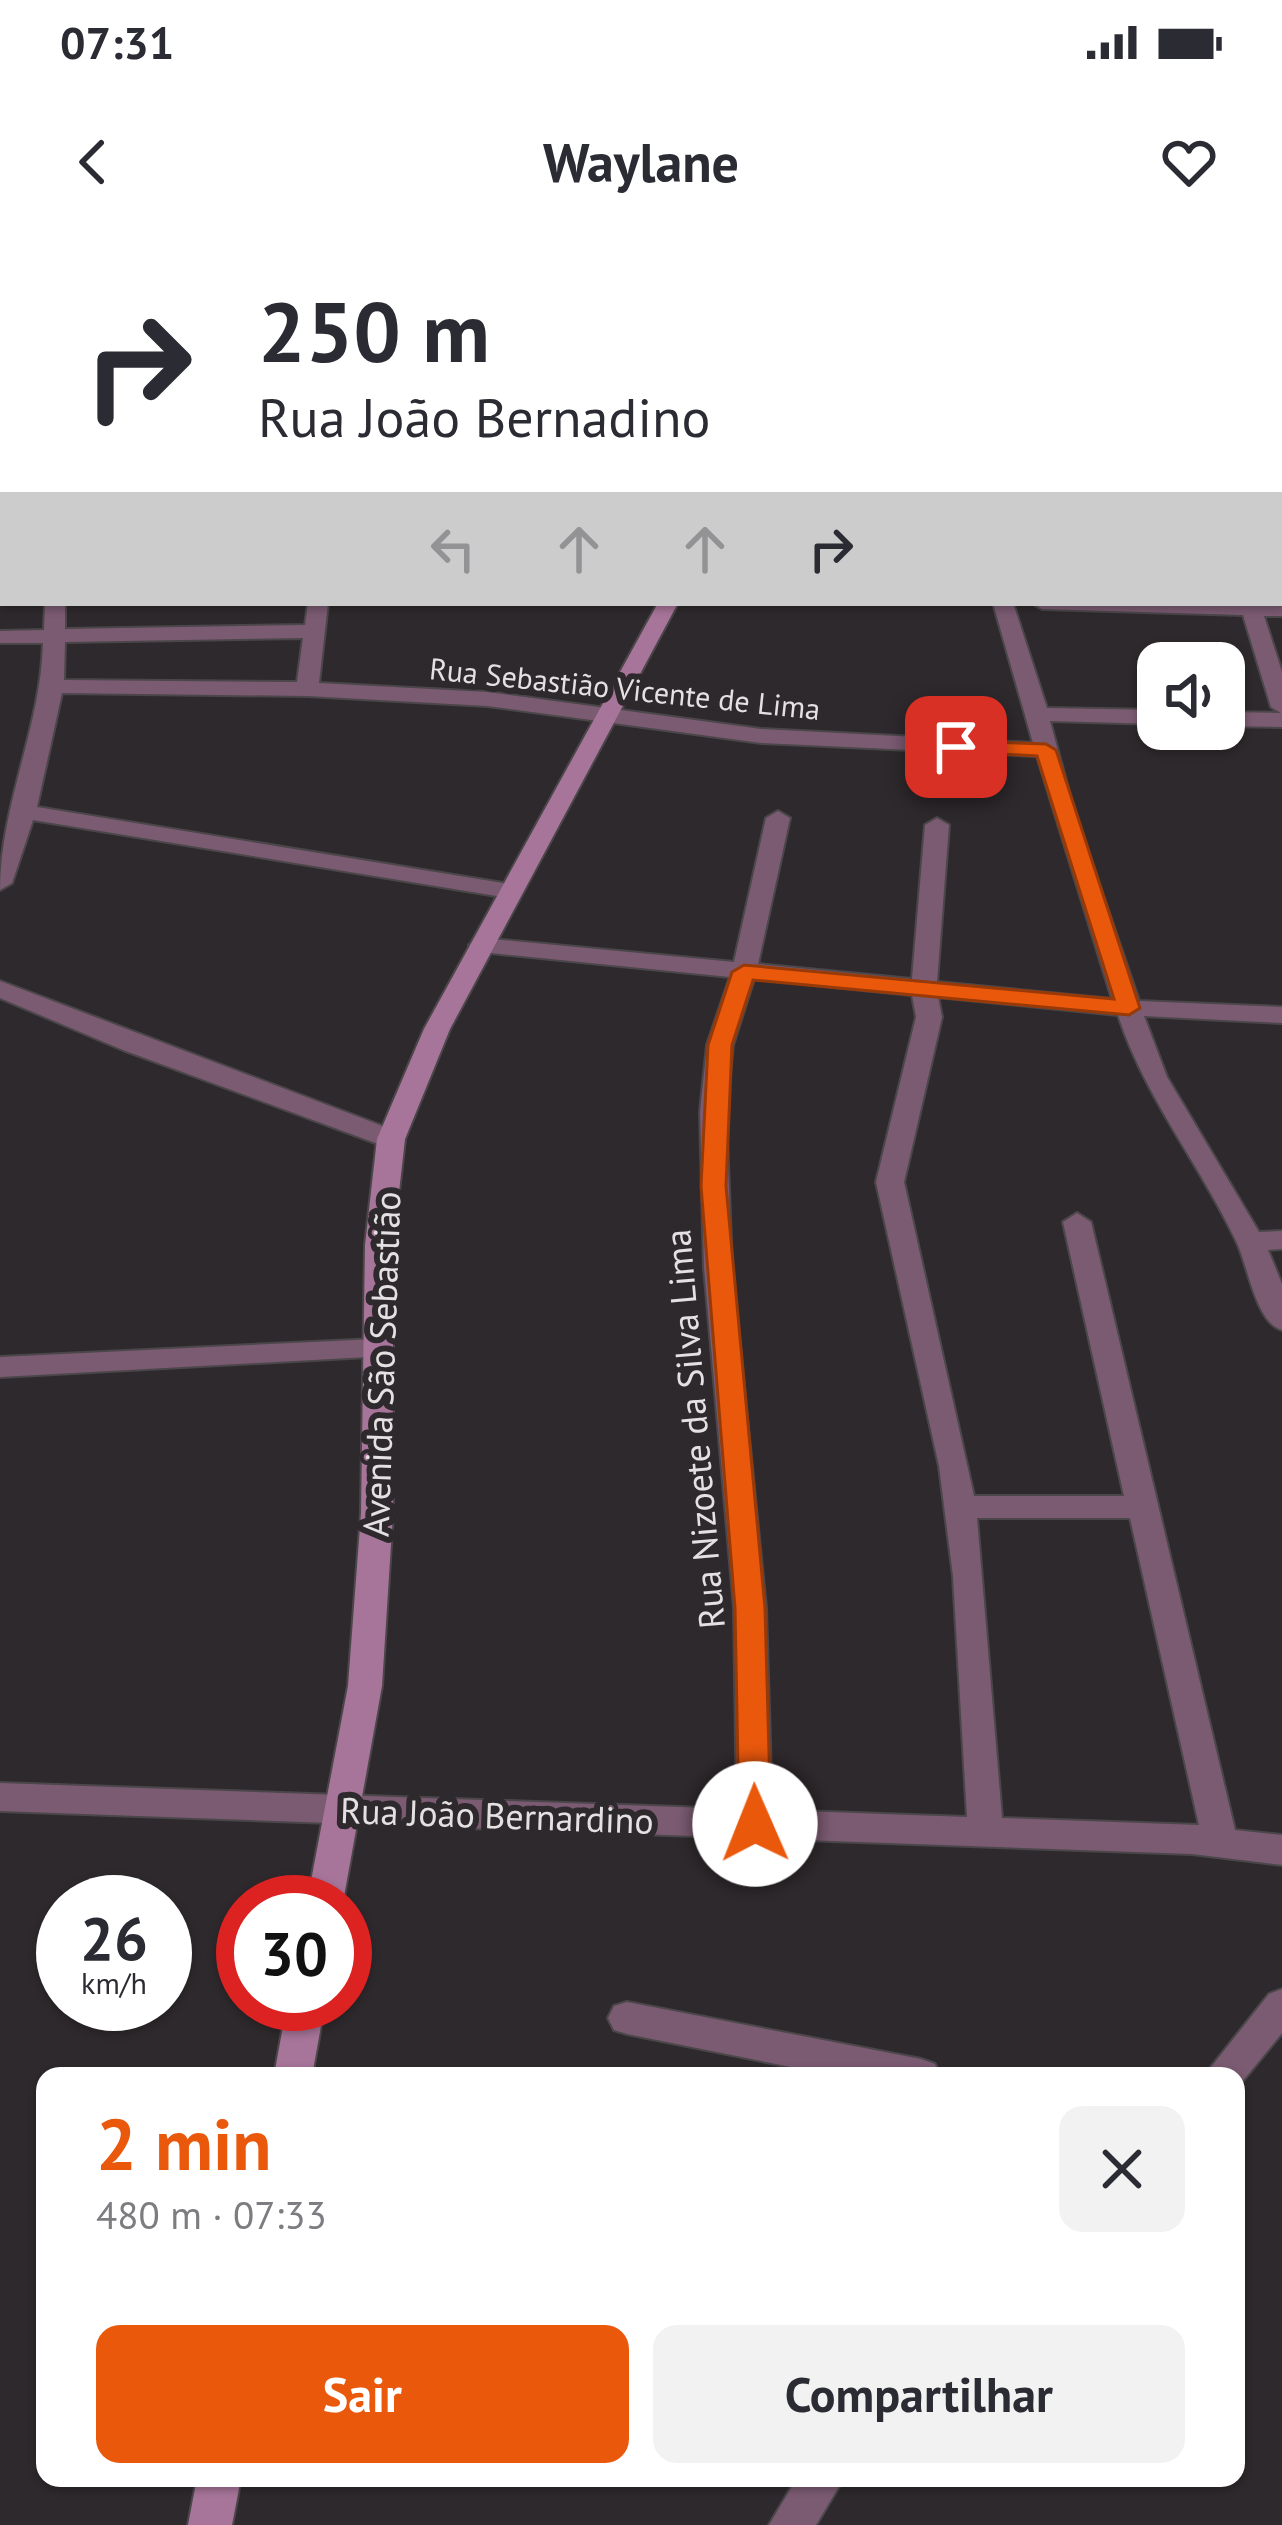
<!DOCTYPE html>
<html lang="pt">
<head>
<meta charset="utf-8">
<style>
  :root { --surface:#fff; --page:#f2f2f3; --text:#2b2b33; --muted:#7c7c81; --accent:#ea580c }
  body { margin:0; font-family:"PT Sans",sans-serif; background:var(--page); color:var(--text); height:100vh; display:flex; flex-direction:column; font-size:45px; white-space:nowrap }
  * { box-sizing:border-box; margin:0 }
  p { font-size:39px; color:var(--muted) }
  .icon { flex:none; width:66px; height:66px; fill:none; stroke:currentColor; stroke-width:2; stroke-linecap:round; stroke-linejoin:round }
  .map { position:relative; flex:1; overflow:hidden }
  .side { position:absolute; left:36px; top:1827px; width:1209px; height:420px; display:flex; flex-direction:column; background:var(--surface); border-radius:24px; box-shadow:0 3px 9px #0004 }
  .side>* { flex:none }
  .banner { position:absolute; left:0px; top:0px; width:1284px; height:366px; box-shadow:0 3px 9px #0004; background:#fff; color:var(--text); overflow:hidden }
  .buttons { position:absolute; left:1137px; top:402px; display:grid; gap:24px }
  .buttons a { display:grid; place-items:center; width:108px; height:108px; border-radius:24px; background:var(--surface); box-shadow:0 3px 9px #0004; font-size:60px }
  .speed { position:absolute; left:36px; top:1635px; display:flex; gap:24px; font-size:60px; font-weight:700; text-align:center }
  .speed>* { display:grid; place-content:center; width:156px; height:156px; border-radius:50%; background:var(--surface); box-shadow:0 3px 9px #0004; line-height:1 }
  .speed small { font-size:30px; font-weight:400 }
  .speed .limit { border:18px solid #d22; background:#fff; color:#111 }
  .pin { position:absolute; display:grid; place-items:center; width:102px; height:102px; color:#fff; margin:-51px; border-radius:24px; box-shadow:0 6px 18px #0006 }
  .me { position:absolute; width:132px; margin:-66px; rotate:359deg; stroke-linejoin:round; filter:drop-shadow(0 0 9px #0008) }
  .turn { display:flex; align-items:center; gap:42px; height:252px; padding:0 60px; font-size:54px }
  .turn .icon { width:156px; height:156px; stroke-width:2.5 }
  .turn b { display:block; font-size:84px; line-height:102px }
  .lanes { display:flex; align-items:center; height:114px; padding:0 60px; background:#0003; justify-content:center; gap:60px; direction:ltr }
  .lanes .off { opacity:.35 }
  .round { display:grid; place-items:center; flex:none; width:126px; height:126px; border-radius:24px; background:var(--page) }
  .summary { display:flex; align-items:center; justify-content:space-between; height:204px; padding:0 60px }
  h1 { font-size:72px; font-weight:700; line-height:90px; color:var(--accent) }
  .primary-button { display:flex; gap:24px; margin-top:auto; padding:24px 60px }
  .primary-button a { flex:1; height:138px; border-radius:24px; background:var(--accent); color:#fff; font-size:48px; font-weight:700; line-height:138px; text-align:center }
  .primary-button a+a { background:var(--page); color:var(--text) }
  .status { display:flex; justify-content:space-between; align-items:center; height:84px; padding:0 60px; background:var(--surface); direction:ltr }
  .status svg { height:33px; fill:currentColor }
  header { display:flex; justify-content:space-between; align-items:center; height:156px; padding:0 60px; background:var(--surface); font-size:54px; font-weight:700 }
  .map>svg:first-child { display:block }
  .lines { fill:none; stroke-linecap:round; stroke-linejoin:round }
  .minor-casing { stroke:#4b4649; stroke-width:4 }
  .tertiary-casing { stroke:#4b4649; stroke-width:4 }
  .secondary-casing { stroke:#4b4649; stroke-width:4 }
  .primary-casing { stroke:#4b4649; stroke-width:4 }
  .minor { fill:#7b5b72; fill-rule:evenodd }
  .tertiary { fill:#7b5b72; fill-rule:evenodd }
  .secondary { fill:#a8759a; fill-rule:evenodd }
  .primary { fill:#cb88b9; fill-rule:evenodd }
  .route { fill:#ea580c; stroke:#983908; stroke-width:3 }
  .labels { text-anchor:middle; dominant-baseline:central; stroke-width:12; stroke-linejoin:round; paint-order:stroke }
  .far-street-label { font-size:30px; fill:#e4e1e3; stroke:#2e292c }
  .street-label { font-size:36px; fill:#e4e1e3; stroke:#2e292c }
</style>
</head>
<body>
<div class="status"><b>07:31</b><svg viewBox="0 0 49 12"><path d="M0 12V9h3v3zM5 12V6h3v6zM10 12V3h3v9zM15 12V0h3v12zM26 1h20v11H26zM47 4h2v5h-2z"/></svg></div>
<header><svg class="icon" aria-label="back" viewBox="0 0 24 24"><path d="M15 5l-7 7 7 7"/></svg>Waylane<svg class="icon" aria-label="heart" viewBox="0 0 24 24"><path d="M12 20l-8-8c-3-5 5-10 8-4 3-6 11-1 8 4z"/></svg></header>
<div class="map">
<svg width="1282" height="2285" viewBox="0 0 1282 2285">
  <rect width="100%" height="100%" fill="#2e292c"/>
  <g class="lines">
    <defs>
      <path id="minor" d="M343,0H359V3H343Z
        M509,0H525V3H509Z
        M624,0H640V3H624Z
        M1241,0H1282V8L1281,3Z
        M1281,46H1282V56H1281Z
        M0,108H3L0,128Z
        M1281,124H1282V134H1281Z
        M0,179H3V191H0Z
        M1281,206L1282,207V219L1281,218Z
        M0,303H3V315H0Z
        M45,363H65V389L305,385L308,363H328L319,443L487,452L761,489L1033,503L993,363H1013L1047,468L1158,470V484L1050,481L1074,571L1139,761L1282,767V783L1144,776L1167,837L1259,992L1282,991V1009L1268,1010L1282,1044V1090C1256,1083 1248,1026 1237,1003C1200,924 1145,858 1118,775L938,757L942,777L904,942L974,1256H1124L1063,982L1077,973L1091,982L1235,1590L1282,1595V1625L1192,1614L0,1571V1543L737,1569L734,1368L704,1027L700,872L707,805L730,737L481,712L469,705L481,698L734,722L766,578L778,571L790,578L758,724L912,739L925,585L937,578L949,585L937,742L1112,759L1037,516L761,503L487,466L307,456L62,453L37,567L509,644L521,651L509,658L33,580L12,643L0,650C0,566 41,487 43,403H0V391L44,390ZM303,398L297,442L64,440L65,402ZM754,739L912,755L916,777L876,942L939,1226L953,1336L967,1577L772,1570L766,1368L732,1027L726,872L733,805ZM977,1278H1130L1199,1585L1002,1578Z
        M1032,363L1282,364V376H1264L1282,432V487L1224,486V472L1281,473L1271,467L1243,375L1042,369Z
        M0,741L401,893L405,899L391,908L381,905L123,810L0,758Z
        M376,1099L391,1109L386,1116L0,1137V1117Z
        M627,1762L921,1819L935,1824L940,1836H836L627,1794L614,1790L608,1778L614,1766Z"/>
      <path id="tertiary" d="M1282,1749V1793L1237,1848L1236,1836H1204L1269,1754Z
        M797,2238H844L816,2285H769Z"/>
      <path id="secondary" d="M658,363H678L450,789L405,899L393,1005V1273L382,1446L343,1662H307L348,1446L361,1273L365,1005L377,899L424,789Z
        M287,1764H325L312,1836H274Z
        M197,2238H241L232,2285H188Z"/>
      <path id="primary" d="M0,0H13L0,7Z"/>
    </defs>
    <use href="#minor" class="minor-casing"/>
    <use href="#tertiary" class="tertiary-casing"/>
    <use href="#secondary" class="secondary-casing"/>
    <use href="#primary" class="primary-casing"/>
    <use href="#minor" class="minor"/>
    <use href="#tertiary" class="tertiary"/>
    <use href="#secondary" class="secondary"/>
    <use href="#primary" class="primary"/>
  </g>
  <path class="route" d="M956,501L1046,504L1056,510L1140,768L1129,775L753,740L732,805L726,946L765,1368L771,1584L767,1593L755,1597L744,1593L739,1584L735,1368L701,946L708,805L732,732L744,725L1114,759L1037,516L949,511L946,507Z"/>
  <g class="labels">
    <g class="far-street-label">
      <text transform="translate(625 448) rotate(6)">Rua Sebastião Vicente de Lima</text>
    </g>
    <g class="street-label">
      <text transform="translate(381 1124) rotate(-88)">Avenida São Sebastião</text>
      <text transform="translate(694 1189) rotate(-95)">Rua Nizoete da Silva Lima</text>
      <text transform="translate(497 1575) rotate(2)">Rua João Bernardino</text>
    </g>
  </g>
</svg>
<div class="buttons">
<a><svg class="icon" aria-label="sound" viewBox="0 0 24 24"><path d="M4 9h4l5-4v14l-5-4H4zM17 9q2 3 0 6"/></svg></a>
</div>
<div class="speed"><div>26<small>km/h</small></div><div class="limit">30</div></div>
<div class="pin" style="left:956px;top:507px;background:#d93025"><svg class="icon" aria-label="arrive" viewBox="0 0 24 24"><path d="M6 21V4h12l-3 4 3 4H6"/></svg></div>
<svg class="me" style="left:755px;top:1584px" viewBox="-20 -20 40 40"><circle r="19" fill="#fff"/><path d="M0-13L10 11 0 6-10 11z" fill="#ea580c"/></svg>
<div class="banner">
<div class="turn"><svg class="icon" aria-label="right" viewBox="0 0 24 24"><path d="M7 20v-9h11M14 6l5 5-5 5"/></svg><div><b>250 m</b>Rua João Bernadino</div></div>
<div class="lanes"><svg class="icon off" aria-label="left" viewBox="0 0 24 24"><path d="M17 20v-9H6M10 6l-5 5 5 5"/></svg><svg class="icon off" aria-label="ahead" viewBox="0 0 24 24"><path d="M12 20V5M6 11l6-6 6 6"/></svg><svg class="icon off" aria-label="ahead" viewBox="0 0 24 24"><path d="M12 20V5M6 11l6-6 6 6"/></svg><svg class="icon" aria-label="right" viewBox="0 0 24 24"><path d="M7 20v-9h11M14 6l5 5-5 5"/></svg></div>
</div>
<section class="side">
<div class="summary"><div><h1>2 min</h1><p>480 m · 07:33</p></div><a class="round"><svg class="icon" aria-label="close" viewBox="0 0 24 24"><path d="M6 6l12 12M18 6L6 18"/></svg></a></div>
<div class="primary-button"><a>Sair</a><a>Compartilhar</a></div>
</section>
</div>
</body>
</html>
